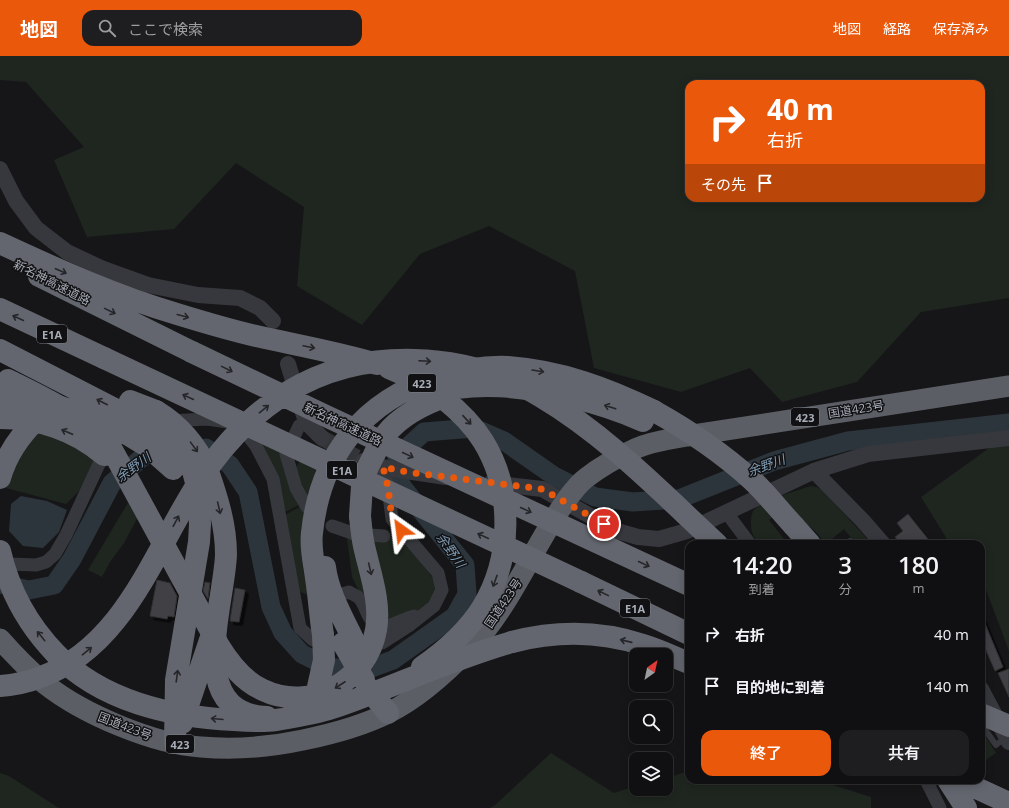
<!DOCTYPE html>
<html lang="ja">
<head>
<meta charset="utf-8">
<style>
  :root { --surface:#101012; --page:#1e1e20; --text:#f1f3f6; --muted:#9c9d9f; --line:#303032; --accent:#ea580c }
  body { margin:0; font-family:"Open Sans","Noto Sans JP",sans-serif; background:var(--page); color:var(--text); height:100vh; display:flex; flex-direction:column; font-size:15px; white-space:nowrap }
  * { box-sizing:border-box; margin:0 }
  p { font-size:13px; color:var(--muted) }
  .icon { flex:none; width:22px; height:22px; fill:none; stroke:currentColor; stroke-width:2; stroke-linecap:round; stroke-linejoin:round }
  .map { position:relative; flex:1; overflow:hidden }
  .drawer { position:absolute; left:685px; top:484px; width:300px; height:244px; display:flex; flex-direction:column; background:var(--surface); border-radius:12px; box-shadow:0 2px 10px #0003,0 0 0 1px var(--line) }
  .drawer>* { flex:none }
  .banner { position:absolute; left:685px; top:24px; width:300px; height:122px; border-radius:12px; box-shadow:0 2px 10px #0003,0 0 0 1px var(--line); background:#ea580c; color:#fff; overflow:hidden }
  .needle { width:26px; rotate:33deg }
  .buttons { position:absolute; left:629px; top:592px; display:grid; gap:8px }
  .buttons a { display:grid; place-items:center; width:44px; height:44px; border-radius:8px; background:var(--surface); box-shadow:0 2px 10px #0003,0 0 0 1px var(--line); font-size:20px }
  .pin { position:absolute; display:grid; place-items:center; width:34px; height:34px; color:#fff; margin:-17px; border:2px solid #fff; border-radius:50%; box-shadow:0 1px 4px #0007 }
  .me { position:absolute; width:44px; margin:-22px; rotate:329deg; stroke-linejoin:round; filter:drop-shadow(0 0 3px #0008) }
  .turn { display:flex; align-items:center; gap:14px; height:84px; padding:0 16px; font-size:18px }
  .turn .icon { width:52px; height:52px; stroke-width:2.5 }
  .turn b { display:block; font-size:28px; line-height:34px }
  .then { display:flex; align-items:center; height:38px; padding:0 16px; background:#0003; gap:8px; font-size:15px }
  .eta { display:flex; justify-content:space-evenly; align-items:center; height:68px; text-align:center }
  .eta b { font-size:24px; font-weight:600; line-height:28px }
  .primary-button { display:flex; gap:8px; margin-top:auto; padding:8px 16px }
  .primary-button a { flex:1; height:46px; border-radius:12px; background:var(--accent); color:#fff; font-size:16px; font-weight:600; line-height:46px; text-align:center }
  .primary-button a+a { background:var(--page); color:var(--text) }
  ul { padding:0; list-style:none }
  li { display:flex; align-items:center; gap:12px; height:52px; padding:0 16px }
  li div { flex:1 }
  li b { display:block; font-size:15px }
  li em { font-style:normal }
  header { display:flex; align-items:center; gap:24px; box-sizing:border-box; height:56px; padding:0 20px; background:var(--accent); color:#fff }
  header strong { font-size:19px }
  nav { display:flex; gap:22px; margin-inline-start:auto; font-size:14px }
  .search { width:280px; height:36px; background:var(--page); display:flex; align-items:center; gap:10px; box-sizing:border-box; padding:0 14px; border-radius:12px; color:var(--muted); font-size:15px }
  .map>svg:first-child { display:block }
  .green { fill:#1e261f; fill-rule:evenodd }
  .water { fill:#2c353c }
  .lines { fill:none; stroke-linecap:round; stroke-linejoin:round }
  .river { stroke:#2c353c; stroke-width:19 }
  .building { fill:#404145; stroke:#303034; filter:url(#shadow) }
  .tertiary-tunnel { stroke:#333438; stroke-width:16; stroke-dasharray:16 8; stroke-linecap:butt }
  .service { stroke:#37383d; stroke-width:6 }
  .minor { stroke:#37383d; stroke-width:13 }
  .tertiary { stroke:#37383d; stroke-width:16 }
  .trunk { stroke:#5b5e65; stroke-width:21 }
  .motorway { stroke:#63666e; stroke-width:22 }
  .motorway-bridge { stroke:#63666e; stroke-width:22 }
  .oneway { stroke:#26262a }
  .route { stroke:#ea580c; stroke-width:7; stroke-dasharray:0 12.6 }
  .labels { text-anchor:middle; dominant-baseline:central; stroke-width:3; stroke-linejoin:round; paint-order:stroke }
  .shield { fill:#111113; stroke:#7b7e86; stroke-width:1 }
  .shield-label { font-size:11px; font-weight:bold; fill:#a8adb8 }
  .street-label { font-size:12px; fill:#a8adb8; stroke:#111113 }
  .water-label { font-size:13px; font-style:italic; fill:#7f9bb3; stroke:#111113 }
</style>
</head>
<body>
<header>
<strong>地図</strong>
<div class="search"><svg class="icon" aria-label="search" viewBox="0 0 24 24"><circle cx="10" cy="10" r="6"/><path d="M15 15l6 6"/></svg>ここで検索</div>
<nav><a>地図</a><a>経路</a><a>保存済み</a></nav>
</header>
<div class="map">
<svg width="1009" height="752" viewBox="0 0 1009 752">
  <defs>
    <filter id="shadow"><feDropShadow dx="3.5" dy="3.5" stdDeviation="0" flood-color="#0009"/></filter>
  </defs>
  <rect width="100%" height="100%" fill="#161618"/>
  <path class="green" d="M0,0H1009V242L921,256L857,326L782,346L750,312L681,336L594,312L575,215L489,170L420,198L362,269L297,230L304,151L236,107L174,173L87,181L54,104L84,91L26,26L0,24ZM689,28H981V142H689Z
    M36,375L69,386L98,406L87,427L66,448L6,432L11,416Z
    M260,385L285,397L299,449L283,457Z
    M1009,389V595L985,531L981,528V488H950L921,441L992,390Z
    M301,404L320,414L301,495L303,513L309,540L297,534L285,459L308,446L299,423L296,411Z
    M811,430L817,431L822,434L872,488H856L844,473L826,488L816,476L788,453L782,454L769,464L788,488H760C754,482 751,477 751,469C751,464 751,457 754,454C765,443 796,435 811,430Z
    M129,445L138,461L124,487L110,506L102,521L88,514Z
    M401,479L437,528L431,549L386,569L363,544L352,521L347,482C366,486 382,484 401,479Z
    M981,673L996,697L981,707Z
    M551,697L614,737L636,730V733H666V722L689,715V724H817L871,741V752H489L494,750Z
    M0,717L9,720L59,752H0Z"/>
  <path class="water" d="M21,440L47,445L67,454L59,476L43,492L23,490L9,475L11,448Z"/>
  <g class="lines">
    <path class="river" d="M206,392L230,409L248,436L271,551L283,577L302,598L328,611L363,615L393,604L455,560L467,538L465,509L404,433L399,425L397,401L424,376L474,372L504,385L554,420L595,441L633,446L679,443L774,405L848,385L1009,367
      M0,528L29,534L54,529L72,503L112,427L144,400L167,391"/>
  </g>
  <path class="building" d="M908,458L932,488H901L895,481L903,475L897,467Z
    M157,524L170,527L177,540L174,561L168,560L167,563L150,560Z
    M205,526L210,527L208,543L203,535Z
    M235,532L245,534L239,566L230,565Z
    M981,558L1003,611L995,615L985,592L981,593Z
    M1009,613V641L998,617Z"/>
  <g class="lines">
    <path class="tertiary-tunnel" d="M322,382L363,405"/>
    <path class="service" d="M850,485L852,488
      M981,668L996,689L1005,682"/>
    <path class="minor" d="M168,365L207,363L228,366L245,376L256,390L273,423L300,572L313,584L329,589
      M306,366L299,370L286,398L296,432L307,451
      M726,456L750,488
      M332,470L355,478L384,480
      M0,501L10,508L36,509L46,506L55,498L66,479L99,408L110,395
      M342,538L349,536C352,538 355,539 358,541C368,550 366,570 384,570C393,570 404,562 414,560
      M367,590L382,587L410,569L434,550L442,534L438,517L392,463L388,431L383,411
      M926,724L940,752"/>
    <path class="tertiary" d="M0,113L16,145L36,172L67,196L101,212L148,229L198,239L240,242L260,252L273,265
      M288,308L306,366L322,382
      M363,405L386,412L446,421
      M814,415L863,465L883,488
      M491,427L542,433L617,475L638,481L659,483L687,475L814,415L868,398L1009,382
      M981,633L1009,686"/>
    <path class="trunk" d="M0,583C14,599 29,614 45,628C83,658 153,688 201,691C236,694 270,691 303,684C332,678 362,670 388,657C417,643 449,614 471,591C505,556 527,506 552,466C561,452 573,432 586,422C601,410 620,400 637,392C653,385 671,383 687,380L1009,330"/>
    <path class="motorway" d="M0,187C58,214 116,240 177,258C203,266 230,274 256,280C296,289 337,296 377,308
      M39,220L192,296
      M0,253L104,302
      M0,294L136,364
      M429,337C478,325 522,330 571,341C596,347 619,354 643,365
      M0,341C41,342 82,356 119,373
      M130,345L156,355
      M375,397C379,391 382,383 386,378C402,358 426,347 449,339
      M208,415C217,441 226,469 226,498C225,546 183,658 267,661
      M0,422C7,397 21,378 39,361
      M360,460L362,430L367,413
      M794,470L810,488
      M325,511C328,536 343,562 354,585
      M581,526L689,578
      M323,579C320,560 319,541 316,522C314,507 310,492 312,477C320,399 364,344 439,321C461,314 484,310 508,311C561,315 607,332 654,355
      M512,586C555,575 601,575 643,589C659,594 674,601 689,607
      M367,631L388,657
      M182,667L210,584
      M175,687L176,624L199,486L200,468L198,434L194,419
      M948,724L966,752
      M959,724L1009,747"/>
    <path class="motorway-bridge" d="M192,296L328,361L689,529
      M104,302L581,526
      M389,312C408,320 428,329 444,343C459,355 473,369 483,385C514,435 512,503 482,552C467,576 445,595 422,611
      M8,324C44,342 82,359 110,390L219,590C230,608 243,625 263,634C311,657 367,625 376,574C381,546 370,517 364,490C362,481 361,470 360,460
      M156,355C179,369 197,390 208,415
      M654,355C690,375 722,397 752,424C767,438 780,455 794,470
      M0,362C38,362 75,374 104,399
      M136,364C161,378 177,391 193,415
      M119,373L147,390L173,413
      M367,413L375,397
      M0,495C9,535 28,569 56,598C101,645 171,661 234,664C248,665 262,666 276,664C290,662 304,659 318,656C339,651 358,643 378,635C422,618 466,599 512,586
      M343,587L364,624
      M0,630C14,629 28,626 41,621C126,589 154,494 200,424C223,389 252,358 288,336C363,290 466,295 540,340C606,379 661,436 717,488
      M318,631L324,604L323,579
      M981,658L1009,670"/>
  </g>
  <defs><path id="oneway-shaft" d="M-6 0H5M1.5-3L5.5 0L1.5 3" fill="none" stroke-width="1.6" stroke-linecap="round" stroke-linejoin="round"/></defs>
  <g class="oneway">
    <use href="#oneway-shaft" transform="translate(61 215) rotate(23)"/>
    <use href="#oneway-shaft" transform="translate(110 255) rotate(26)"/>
    <use href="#oneway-shaft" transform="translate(183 260) rotate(15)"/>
    <use href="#oneway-shaft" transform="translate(18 262) rotate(-155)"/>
    <use href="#oneway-shaft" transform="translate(309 291) rotate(12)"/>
    <use href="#oneway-shaft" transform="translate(425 305) rotate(3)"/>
    <use href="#oneway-shaft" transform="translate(227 313) rotate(26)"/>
    <use href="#oneway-shaft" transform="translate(538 315) rotate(9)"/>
    <use href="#oneway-shaft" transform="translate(188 341) rotate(-155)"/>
    <use href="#oneway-shaft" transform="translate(102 346) rotate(-153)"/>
    <use href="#oneway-shaft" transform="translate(610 351) rotate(-162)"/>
    <use href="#oneway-shaft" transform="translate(264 353) rotate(-39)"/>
    <use href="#oneway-shaft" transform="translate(467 364) rotate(47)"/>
    <use href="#oneway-shaft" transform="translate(67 376) rotate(-157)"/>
    <use href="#oneway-shaft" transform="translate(194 391) rotate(54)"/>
    <use href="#oneway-shaft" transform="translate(408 399) rotate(25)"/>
    <use href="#oneway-shaft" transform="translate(219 452) rotate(77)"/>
    <use href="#oneway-shaft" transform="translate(526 454) rotate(25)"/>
    <use href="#oneway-shaft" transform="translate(176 465) rotate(-62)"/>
    <use href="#oneway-shaft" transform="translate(483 480) rotate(-155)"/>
    <use href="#oneway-shaft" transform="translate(644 508) rotate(25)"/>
    <use href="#oneway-shaft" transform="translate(370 513) rotate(77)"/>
    <use href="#oneway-shaft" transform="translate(495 525) rotate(110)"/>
    <use href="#oneway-shaft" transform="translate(603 537) rotate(-154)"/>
    <use href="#oneway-shaft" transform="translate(41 580) rotate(-129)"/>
    <use href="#oneway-shaft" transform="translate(626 585) rotate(-167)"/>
    <use href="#oneway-shaft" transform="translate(87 595) rotate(-40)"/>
    <use href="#oneway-shaft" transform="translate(177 620) rotate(-82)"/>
    <use href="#oneway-shaft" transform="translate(340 629) rotate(147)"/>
    <use href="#oneway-shaft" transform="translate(217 663) rotate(-175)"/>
  </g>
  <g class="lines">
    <path class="route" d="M401,474L392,463L388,431L383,411L407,416L542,433L604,468"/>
  </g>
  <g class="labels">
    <g class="shield">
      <rect x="37" y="269" width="30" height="18" rx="3"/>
      <rect x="408" y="318" width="28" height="18" rx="3"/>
      <rect x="791" y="352" width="28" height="18" rx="3"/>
      <rect x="327" y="405" width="30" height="18" rx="3"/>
      <rect x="620" y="543" width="30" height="18" rx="3"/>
      <rect x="166" y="679" width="28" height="18" rx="3"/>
    </g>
    <g class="shield-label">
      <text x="52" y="278">E1A</text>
      <text x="422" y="327">423</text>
      <text x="805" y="361">423</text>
      <text x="342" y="414">E1A</text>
      <text x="635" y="552">E1A</text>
      <text x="180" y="688">423</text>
    </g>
    <g class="street-label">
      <text transform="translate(52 226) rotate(27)">新名神高速道路</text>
      <text transform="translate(856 353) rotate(-9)">国道423号</text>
      <text transform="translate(343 368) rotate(25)">新名神高速道路</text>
      <text transform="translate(503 547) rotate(-56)">国道423号</text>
      <text transform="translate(125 670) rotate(21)">国道423号</text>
    </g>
    <g class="water-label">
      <text transform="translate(766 409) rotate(-20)">余野川</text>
      <text transform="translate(133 411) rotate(-36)">余野川</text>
      <text transform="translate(451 494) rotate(55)">余野川</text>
    </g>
  </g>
</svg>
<div class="buttons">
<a><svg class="needle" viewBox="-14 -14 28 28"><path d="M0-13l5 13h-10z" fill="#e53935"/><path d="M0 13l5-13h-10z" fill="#9c9d9f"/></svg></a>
<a><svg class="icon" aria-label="search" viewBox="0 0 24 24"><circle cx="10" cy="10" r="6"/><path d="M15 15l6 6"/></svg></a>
<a><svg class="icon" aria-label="layers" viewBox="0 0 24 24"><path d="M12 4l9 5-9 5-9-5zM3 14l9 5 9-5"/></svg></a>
</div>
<div class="pin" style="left:604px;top:468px;background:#d93025"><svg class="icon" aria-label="arrive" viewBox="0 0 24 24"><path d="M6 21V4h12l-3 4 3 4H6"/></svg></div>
<svg class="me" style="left:401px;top:474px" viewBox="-20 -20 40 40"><path d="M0-17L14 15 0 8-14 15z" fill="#ea580c" stroke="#fff" stroke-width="4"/></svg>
<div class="banner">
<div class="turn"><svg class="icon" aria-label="right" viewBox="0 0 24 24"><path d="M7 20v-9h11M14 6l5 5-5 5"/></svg><div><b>40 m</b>右折</div></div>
<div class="then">その先<svg class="icon" aria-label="arrive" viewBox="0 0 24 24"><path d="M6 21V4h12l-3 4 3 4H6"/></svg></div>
</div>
<section class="drawer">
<div class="eta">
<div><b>14:20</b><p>到着</p></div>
<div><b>3</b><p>分</p></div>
<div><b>180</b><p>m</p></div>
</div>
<ul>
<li><svg class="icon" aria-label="right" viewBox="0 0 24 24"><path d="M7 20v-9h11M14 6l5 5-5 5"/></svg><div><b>右折</b></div><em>40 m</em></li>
<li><svg class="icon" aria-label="arrive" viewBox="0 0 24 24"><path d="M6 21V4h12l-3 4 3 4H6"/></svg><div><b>目的地に到着</b></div><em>140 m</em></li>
</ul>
<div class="primary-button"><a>終了</a><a>共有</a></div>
</section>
</div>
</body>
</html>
